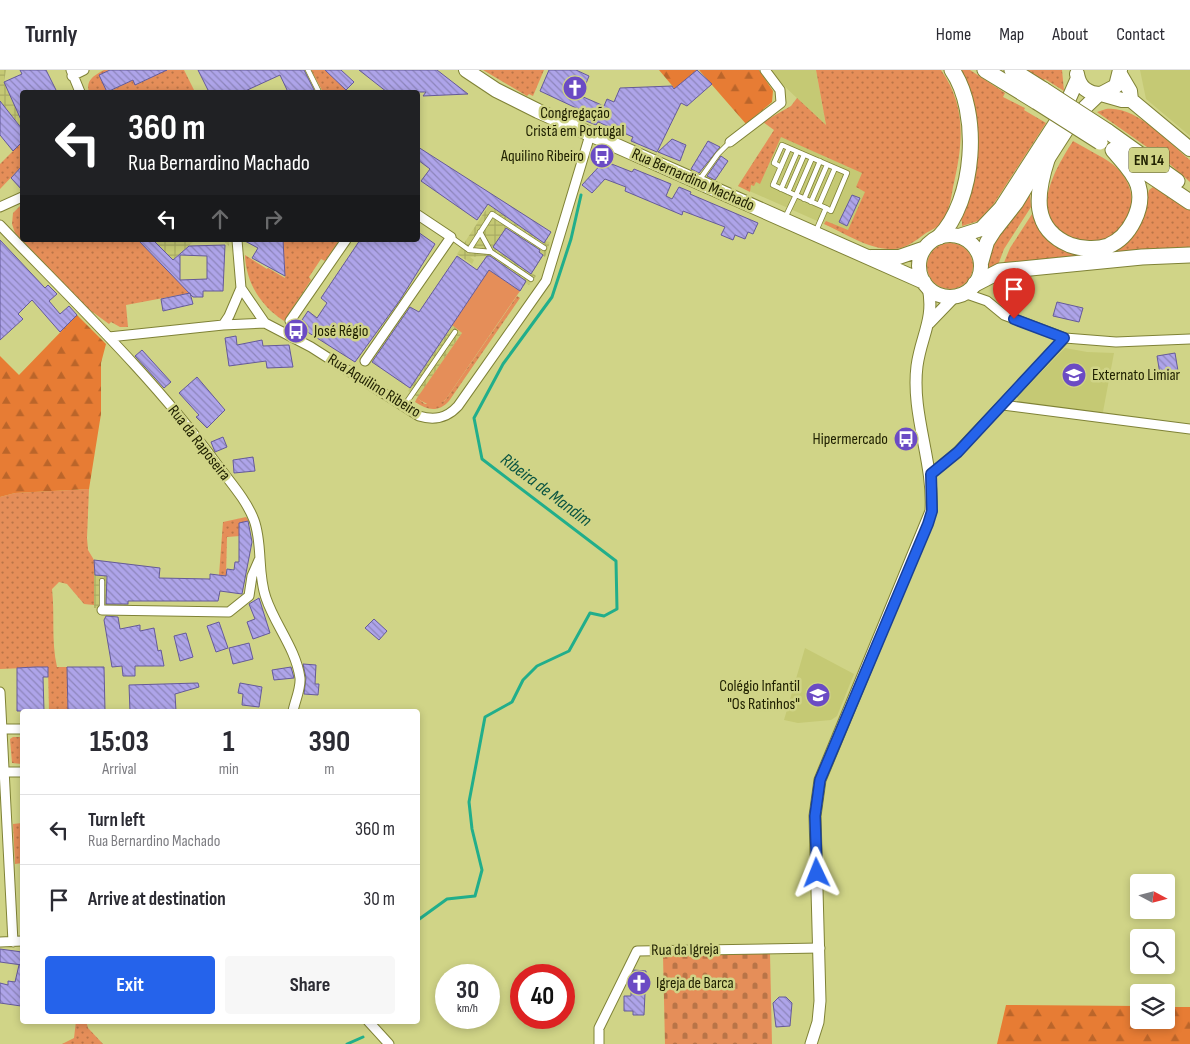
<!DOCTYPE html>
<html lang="en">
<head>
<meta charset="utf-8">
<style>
  :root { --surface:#fff; --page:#f7f7f7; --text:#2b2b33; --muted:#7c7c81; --line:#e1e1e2; --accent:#2563eb }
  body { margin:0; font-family:"Sofia Sans Condensed",sans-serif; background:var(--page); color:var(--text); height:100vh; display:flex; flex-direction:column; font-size:19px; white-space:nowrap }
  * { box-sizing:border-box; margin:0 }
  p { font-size:16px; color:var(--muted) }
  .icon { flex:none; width:28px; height:28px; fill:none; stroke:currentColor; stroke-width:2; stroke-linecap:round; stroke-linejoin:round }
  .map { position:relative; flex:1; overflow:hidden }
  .side { position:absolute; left:20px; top:639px; width:400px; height:315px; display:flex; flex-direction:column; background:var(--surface); border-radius:5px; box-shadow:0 2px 8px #0003 }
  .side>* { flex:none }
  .top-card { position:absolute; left:20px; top:20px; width:400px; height:152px; border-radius:5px; box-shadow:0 2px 8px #0003; background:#202124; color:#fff; overflow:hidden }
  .needle { width:32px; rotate:97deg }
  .tools { position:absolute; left:1130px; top:804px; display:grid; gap:10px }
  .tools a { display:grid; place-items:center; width:45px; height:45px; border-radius:5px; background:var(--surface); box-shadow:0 2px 8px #0003; font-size:25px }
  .speed { position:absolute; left:435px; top:894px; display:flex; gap:10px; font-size:25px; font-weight:700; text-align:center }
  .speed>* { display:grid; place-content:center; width:65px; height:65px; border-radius:50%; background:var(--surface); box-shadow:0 2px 8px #0003; line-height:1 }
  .speed small { font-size:12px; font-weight:400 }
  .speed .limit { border:8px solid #d22; background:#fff; color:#111 }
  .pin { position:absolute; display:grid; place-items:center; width:42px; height:42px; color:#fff; margin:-51px -21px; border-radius:50% 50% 50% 0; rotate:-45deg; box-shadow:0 0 5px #0007 }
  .pin .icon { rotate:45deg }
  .me { position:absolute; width:55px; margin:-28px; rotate:358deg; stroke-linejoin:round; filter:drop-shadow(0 0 4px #0008) }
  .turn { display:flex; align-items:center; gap:18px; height:105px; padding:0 25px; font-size:22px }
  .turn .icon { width:65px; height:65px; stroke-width:2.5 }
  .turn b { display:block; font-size:35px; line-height:42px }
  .lanes { display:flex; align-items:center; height:48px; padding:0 25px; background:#0003; justify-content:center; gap:25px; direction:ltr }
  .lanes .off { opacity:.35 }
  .eta { display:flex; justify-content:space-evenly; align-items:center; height:85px; text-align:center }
  .eta b { font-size:30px; font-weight:700; line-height:35px }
  .primary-button { display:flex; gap:10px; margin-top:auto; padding:10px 25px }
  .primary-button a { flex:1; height:58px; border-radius:5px; background:var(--accent); color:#fff; font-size:20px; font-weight:700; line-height:58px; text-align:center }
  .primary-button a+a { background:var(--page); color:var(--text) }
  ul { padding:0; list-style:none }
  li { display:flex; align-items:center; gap:15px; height:70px; padding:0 25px; border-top:1px solid var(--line) }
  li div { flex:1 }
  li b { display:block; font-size:19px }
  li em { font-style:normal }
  header { display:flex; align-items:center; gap:30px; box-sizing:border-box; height:70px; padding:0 25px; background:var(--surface); border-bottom:1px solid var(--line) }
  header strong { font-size:24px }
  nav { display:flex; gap:28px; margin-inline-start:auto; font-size:18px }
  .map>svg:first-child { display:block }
  .built { fill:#c5c974 }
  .industrial { fill:url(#industrial-grid) }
  .grass { fill:url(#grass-dots) }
  .forest { fill:url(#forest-firs) }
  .cemetery { fill:url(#cemetery-stones) }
  .park { fill:#e58e59 }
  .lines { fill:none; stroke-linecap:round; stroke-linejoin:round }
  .stream { stroke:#21ae8b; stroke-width:3 }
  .building { fill:url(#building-back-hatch); stroke:#655a99; fill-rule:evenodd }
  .service-casing { stroke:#7f8236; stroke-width:6 }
  .minor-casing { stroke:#7f8236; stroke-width:11 }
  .tertiary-casing { stroke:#7f8236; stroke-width:13 }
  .secondary-casing { stroke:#7f8236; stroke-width:16 }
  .primary-casing { stroke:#7f8236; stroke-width:17 }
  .service { stroke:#fff; stroke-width:4.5 }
  .minor { stroke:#fff; stroke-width:9 }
  .tertiary { stroke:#fff; stroke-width:11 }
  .secondary { stroke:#fff; stroke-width:14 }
  .primary { stroke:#fff; stroke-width:15 }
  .primary-bridge-casing { stroke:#7f8236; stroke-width:17; stroke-linecap:butt }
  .primary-bridge { stroke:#fff; stroke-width:15 }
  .route-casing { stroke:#184099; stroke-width:12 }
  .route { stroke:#2563eb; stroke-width:9 }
  .labels { text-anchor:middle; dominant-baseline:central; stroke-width:5; stroke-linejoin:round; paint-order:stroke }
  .shield { fill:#d0d487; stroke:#56572a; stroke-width:1 }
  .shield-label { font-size:15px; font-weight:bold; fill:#212202 }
  .poi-label { font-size:16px; fill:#212202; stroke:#d0d487; text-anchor:end }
  .street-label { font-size:16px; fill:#212202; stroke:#d0d487 }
  .water-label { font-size:18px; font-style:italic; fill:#0b5542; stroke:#d0d487 }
</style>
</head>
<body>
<header>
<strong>Turnly</strong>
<nav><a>Home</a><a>Map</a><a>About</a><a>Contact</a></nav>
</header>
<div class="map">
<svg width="1190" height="974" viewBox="0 0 1190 974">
  <defs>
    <pattern id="industrial-grid" width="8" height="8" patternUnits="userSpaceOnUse" patternTransform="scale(1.25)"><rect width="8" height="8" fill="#c5c974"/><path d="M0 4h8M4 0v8" fill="none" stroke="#a9ac63"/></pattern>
    <pattern id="grass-dots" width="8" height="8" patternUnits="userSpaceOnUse" patternTransform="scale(1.25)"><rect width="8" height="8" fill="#e58e59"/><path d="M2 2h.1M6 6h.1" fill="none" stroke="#b97447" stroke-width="1.8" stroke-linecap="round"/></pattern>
    <pattern id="forest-firs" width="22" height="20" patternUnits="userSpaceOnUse" patternTransform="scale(1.25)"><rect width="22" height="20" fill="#e77c34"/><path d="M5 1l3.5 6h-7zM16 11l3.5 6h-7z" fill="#bb652a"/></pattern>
    <pattern id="cemetery-stones" width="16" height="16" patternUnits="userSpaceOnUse" patternTransform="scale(1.25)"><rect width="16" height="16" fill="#e58e59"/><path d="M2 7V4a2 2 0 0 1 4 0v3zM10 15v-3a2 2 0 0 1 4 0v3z" fill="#b97447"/></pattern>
    <pattern id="building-back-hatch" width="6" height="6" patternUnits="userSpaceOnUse" patternTransform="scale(1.25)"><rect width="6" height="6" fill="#aea4e9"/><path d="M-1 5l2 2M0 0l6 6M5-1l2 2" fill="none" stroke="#8d85bb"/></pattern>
  </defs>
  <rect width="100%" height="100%" fill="#d0d487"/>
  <path class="built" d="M771,0H816L826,56L778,10Z
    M1140,0H1190V66L1146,29Z
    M791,36L902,136L858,169L738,116Z
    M1065,278L1087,282L1114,283L1102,347L1020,334L1017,327Z
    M805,578L854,604L837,646L831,650L798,653L784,650Z"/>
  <path class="industrial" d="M0,0H6L4,12L18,19L22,26V72L20,74L0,49Z
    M495,126L551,162L546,171L550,172L545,187L543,186L532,203L536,206L529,215L526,213L520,221L481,195L486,186L470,187L474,190L472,194L457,184Z
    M138,170H229V176L225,172H193L164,197Z
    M452,255L462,263L418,327L408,321L410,318L401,312L439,256Z
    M94,490L128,494L129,539L94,538Z"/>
  <path class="grass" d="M104,0H110L99,5L108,22L133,10L136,15L160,3L159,0H184L195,22H89C85,10 95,5 104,0Z
    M311,0H325L349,22H323Z
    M483,0H544L533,26L529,24L527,26Z
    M816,0H941C967,37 963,75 953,117C951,130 949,142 941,153C937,158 931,160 926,163C915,171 906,179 892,179C870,180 844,163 824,154L826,151L848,160L865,122L856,117L862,103L781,67L760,114L756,112L754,116L751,115L750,122L738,116L774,60L763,52L791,36L797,28L826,55Z
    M959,0H970L1005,23L1003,27L1025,38L1024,40L1046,53L993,135L978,151L962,156V151L959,149L968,123Z
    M1026,0H1062L1064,21L1045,9L1043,11Z
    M1106,39C1136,35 1168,72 1190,90V112L1164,89L1097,42Z
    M1073,71C1086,79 1108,89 1117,98C1136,118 1136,139 1119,159C1115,164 1107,171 1100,172C1087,174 1075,171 1064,164C1028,144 1057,96 1073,71Z
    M22,72V96L0,119V94Z
    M1153,117L1190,140V179L1003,195L1010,178L1032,144L1037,154L1104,183L1144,139L1149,120Z
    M1030,123L1031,137L1004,179L998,195L988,199C989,169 1012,146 1030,123Z
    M22,134V170H138L190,223L126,235L128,257H120L111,252L109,254L83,235L15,163L12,154L13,143Z
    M283,170H334L338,172L325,191L321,189L309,207L311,210L284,251C261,236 246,213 245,185L267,199L268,198L285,208Z
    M927 196a23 23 0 1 1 46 0a23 23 0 1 1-46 0Z
    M517,226L520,228L449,331C438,343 427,340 415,332L417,328L425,334L444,331L446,329Z
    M89,419L87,468L88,480L94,490V535L84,534L67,514L59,512L52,519C55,545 51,570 57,597H67L68,641H49L48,597L0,599V427L15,423Z
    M246,447L249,451L239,454L240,466L227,467L226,506L219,505L223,452Z
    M13,667H22V694L12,693L10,669Z
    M22,753V793L15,794L13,754Z
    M76,951H86L88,958L103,974H62L74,968Z"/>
  <path class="forest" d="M659,0H697L675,19Z
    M699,0H759L773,21L772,32L746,54Z
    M77,245L106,274L101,293V344L89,419L15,423L0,427V286L19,305Z
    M1006,935L1139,936V950H1166V937H1190V974H997Z"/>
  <path class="cemetery" d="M770,883L772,974H665L663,886Z"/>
  <path class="park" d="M489,200L520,221L446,329C436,338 428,336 417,328L462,263L452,255Z"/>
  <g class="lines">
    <path class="stream" d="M418,850L447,829L475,826L482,800L472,759L469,732L485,647L512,632L523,610L537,596L569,581L590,543L604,546L617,539L616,491L482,389L474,348L503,294L552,227L571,169L581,125
      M347,974L363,967"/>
  </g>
  <path class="building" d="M20,0H46L57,22H22V52L4,12L22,4Z
    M110,0H167L135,15L133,10L107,22L99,5Z
    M198,0H304L315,22H288L280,5L243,22H209Z
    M325,0H341L354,12L346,20Z
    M359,0H437L468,24L423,26L426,22H387Z
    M549,0H576L589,6L581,26L604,36L607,29L614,32L620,18L672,16L674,19L697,0L712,14L687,36L681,33L657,82L631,71L633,67L598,52L596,55L586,51L589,44L540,21Z
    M0,31L22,59V72L13,81L0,65Z
    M672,69L686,75L680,91L658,82Z
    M708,71L720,77L699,103L691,99Z
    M418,77L551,162L544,173L488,134L477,150L421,111L430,99L418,90Z
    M721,86L728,91L715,110L707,106Z
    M604,91L632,102L634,99L671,114L666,126L672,129L679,117L691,122L690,124L758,153L753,164L748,162L745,169L735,165L733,170L721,165L725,157L683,141L682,145L625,121L626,117L605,109L592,123L582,115Z
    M22,96V120L11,108Z
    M852,125L860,128L847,156L839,152Z
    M506,158L540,180L539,182L543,185L531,204L493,177Z
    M418,162L435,174L400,230L355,292L298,256L308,241L317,248L327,233L321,228L360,170H418Z
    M0,170L45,218L48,215L57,224L49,231L60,244L69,236L77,245L60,262L32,230L18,244L23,249L0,270Z
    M138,170H153L173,190L189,176L225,175L223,221H203V227H193ZM180,185L207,186V209L180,210Z
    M243,170H283L285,206L252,188L258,178Z
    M457,186L477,200L487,186H490L526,211L520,221L489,200L410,318L372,292L410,237L419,242Z
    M190,223L193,234L163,241L161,229Z
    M1057,232L1083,238L1079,252L1053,246Z
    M236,266L237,275L262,270L263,276L289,275L293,297L267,298L266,291L229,296L225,268Z
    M142,280L171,312L164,318L135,286Z
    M1175,283L1179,307L1161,310L1157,286Z
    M197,307L225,340L207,358L196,347L199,345L179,323Z
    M223,367L227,377L215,382L211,372Z
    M253,387L255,401L234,403L233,390Z
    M248,451L252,472L242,524L220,521L218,531H128V534H106L107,506L95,505L94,490L160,498L159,508L210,509V504L226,506L227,499L234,500L235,492H239V453Z
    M259,528L270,563L253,569L247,552L255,549L249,534Z
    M106,546L118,547L120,559L140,555V561L154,558L158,581L161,580L164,596H135V606H123L122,596L112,597L104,550Z
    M374,549L387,561L379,570L365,558Z
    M219,552L228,578L216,582L207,556Z
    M186,563L193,587L180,591L174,566Z
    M249,573L253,589L233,594L229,578Z
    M303,594L316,595L315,614H319L318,625L304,624L306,608Z
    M35,597H48V607H43L44,641H17V598Z
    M67,597H104L105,641H68Z
    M291,597L294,608L274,610L272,600Z
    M198,613L199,617L175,624L176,641H130L129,615Z
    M240,613L262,617L259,637L242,635L243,624L238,623Z
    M0,879L22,882V895L0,892Z
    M19,895H22L21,936L0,933V913L8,915V911L15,912Z
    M634,900L646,901L644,945H633V941H624V926H631V907Z
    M779,927H786L792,933L790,956L776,957L773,933Z"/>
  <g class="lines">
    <defs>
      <path id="service" d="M308,0L319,22
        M789,78L773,115L795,125
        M781,97L774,93L782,75L847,103L831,141L826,138
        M700,109L718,84L730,72
        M781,119L797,82
        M788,122L804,85
        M796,125L812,88
        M804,129L820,91
        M811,132L827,95
        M819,135L835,98
        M785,148L796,125L826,138L816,161
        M480,162L491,182
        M451,167L469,180L491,182L531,209
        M469,180L492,144L544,178
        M404,336L455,262
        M102,511V540"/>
      <path id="minor" d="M71,0L80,22
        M72,6L84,0
        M730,72L781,33L780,20L765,0
        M0,137L22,127
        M0,155C74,232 153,307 216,393C229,411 246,429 254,450C263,474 257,503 266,528C275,555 296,579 300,608C301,618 295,631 293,641
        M237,170L241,218L265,253
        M964,223L987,231L1004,245L1065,268L1116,272L1190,269
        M290,251L346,170
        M223,255L229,246L241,218
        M109,267L223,255L265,253L311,277L419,346C435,351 447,348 458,336L546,211L590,65
        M365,291L451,167L418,145
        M1003,335L1190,359
        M931,404L957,382L1065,268
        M102,540L229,542L249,526L252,506L259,490
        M0,622L13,872
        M2,659H22
        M4,702H22
        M0,872L22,871
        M368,951L389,974
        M599,974V958L637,881L820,878"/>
      <path id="tertiary" d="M929,253L955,226
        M811,974L818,952L820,931L815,746L820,710L931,441C934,392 911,344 917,296C921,266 935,249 928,217"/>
      <path id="secondary" d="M466,0L496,20L538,41L924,212
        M1077,4C1079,17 1088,24 1101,24L1116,16L1120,0
        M1120,4L1130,21L1131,30
        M1101,24L1122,30H1131L1190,79
        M919 196a31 31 0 1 1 62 0a31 31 0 1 1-62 0Z
        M959,166L981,159L1001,138L1063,42L1078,8
        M871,187H899L925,178
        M981,193L987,172L994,161L1016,133L1033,105L1047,90L1074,48L1099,24"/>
      <path id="primary" d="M985,0L1037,32
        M1012,0L1044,20
        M1107,61L1177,111
        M1126,89L1190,132
        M1047,90C1036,124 1031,159 1070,175C1081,179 1097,180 1108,176C1130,167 1145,137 1138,115C1134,102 1122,91 1113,80
        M939,167C975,131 981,42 952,0
        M975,214L1000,201L1142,187L1190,185"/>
    </defs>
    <use href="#service" class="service-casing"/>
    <use href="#minor" class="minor-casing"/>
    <use href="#tertiary" class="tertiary-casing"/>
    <use href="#secondary" class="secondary-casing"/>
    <use href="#primary" class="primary-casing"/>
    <use href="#service" class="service"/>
    <use href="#minor" class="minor"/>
    <use href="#tertiary" class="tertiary"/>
    <use href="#secondary" class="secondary"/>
    <use href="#primary" class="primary"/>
    <defs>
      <path id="primary-bridge" d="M1044,20L1107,61
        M1037,32L1100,72"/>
    </defs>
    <use href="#primary-bridge" class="primary-bridge-casing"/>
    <use href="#primary-bridge" class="primary-bridge"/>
  </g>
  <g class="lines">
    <defs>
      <path id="route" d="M817,803L815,746L820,710L928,454L932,441L931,404L958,382L1064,268L1014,249"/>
    </defs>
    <use href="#route" class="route-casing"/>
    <use href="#route" class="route"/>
  </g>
  <defs>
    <symbol id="church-disc" viewBox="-11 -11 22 22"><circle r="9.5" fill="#6b4bc4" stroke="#d0d487"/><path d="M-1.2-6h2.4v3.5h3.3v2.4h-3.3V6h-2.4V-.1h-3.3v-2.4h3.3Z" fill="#fff"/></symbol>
    <symbol id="bus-disc" viewBox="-11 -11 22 22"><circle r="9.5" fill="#6b4bc4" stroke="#d0d487"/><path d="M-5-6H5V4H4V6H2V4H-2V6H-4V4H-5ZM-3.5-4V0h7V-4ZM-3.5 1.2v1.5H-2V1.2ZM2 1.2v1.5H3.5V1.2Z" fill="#fff"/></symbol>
    <symbol id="school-disc" viewBox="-11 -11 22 22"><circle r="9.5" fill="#6b4bc4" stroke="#d0d487"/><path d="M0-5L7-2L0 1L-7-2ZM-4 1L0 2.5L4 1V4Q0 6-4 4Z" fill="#fff"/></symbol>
  </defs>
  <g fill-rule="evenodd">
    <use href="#church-disc" x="561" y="4" width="28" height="28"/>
    <use href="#bus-disc" x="588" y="72" width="28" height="28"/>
    <use href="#bus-disc" x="282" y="247" width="28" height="28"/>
    <use href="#school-disc" x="1060" y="291" width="28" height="28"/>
    <use href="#bus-disc" x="892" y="355" width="28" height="28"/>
    <use href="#school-disc" x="804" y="611" width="28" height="28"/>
    <use href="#church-disc" x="625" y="899" width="28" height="28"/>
  </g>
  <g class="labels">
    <rect class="shield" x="1129" y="77.5" width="40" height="25" rx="4"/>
    <g class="shield-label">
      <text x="1149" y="90">EN 14</text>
    </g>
    <g class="poi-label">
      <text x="575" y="43" text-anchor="middle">Congregação<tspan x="575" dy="18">Cristã em Portugal</tspan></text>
      <text x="584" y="86">Aquilino Ribeiro</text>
      <text x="314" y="261" text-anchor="start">José Régio</text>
      <text x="1092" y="305" text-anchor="start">Externato Limiar</text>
      <text x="888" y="369">Hipermercado</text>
      <text x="800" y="616">Colégio Infantil<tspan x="800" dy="18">"Os Ratinhos"</tspan></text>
      <text x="656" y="913" text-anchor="start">Igreja de Barca</text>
    </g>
    <g class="street-label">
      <text transform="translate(693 110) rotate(24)">Rua Bernardino Machado</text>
      <text transform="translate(374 316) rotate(32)">Rua Aquilino Ribeiro</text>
      <text transform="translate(199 373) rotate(52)">Rua da Raposeira</text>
      <text transform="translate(685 880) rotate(-1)">Rua da Igreja</text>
    </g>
    <g class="water-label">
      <text transform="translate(546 420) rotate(37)">Ribeira de Mandim</text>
    </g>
  </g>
</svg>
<div class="tools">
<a><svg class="needle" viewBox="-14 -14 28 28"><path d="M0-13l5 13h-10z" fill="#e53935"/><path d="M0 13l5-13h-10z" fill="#7c7c81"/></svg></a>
<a><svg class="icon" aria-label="search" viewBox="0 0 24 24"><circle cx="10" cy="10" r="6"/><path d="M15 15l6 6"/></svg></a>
<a><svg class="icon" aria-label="layers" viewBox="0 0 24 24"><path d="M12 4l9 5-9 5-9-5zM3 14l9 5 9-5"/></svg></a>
</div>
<div class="speed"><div>30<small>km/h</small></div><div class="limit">40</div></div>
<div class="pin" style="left:1014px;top:249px;background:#d93025"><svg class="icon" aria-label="arrive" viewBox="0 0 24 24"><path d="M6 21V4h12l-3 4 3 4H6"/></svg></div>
<svg class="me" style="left:817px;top:803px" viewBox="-20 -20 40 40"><path d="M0-17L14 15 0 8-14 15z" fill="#2563eb" stroke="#fff" stroke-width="4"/></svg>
<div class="top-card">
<div class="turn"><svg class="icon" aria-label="left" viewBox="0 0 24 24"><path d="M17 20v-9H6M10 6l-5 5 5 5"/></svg><div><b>360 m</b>Rua Bernardino Machado</div></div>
<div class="lanes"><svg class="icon" aria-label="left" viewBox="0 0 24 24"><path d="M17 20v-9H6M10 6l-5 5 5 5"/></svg><svg class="icon off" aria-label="ahead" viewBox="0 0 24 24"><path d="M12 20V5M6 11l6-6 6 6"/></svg><svg class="icon off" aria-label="right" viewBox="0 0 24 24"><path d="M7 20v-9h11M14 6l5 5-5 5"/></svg></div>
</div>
<section class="side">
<div class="eta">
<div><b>15:03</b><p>Arrival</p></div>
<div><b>1</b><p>min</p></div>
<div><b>390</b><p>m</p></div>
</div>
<ul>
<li><svg class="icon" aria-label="left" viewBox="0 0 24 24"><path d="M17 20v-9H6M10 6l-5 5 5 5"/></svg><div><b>Turn left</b><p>Rua Bernardino Machado</p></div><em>360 m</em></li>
<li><svg class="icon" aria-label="arrive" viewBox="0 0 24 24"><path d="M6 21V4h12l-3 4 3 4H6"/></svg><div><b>Arrive at destination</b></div><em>30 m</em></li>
</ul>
<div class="primary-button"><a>Exit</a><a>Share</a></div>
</section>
</div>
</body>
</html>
